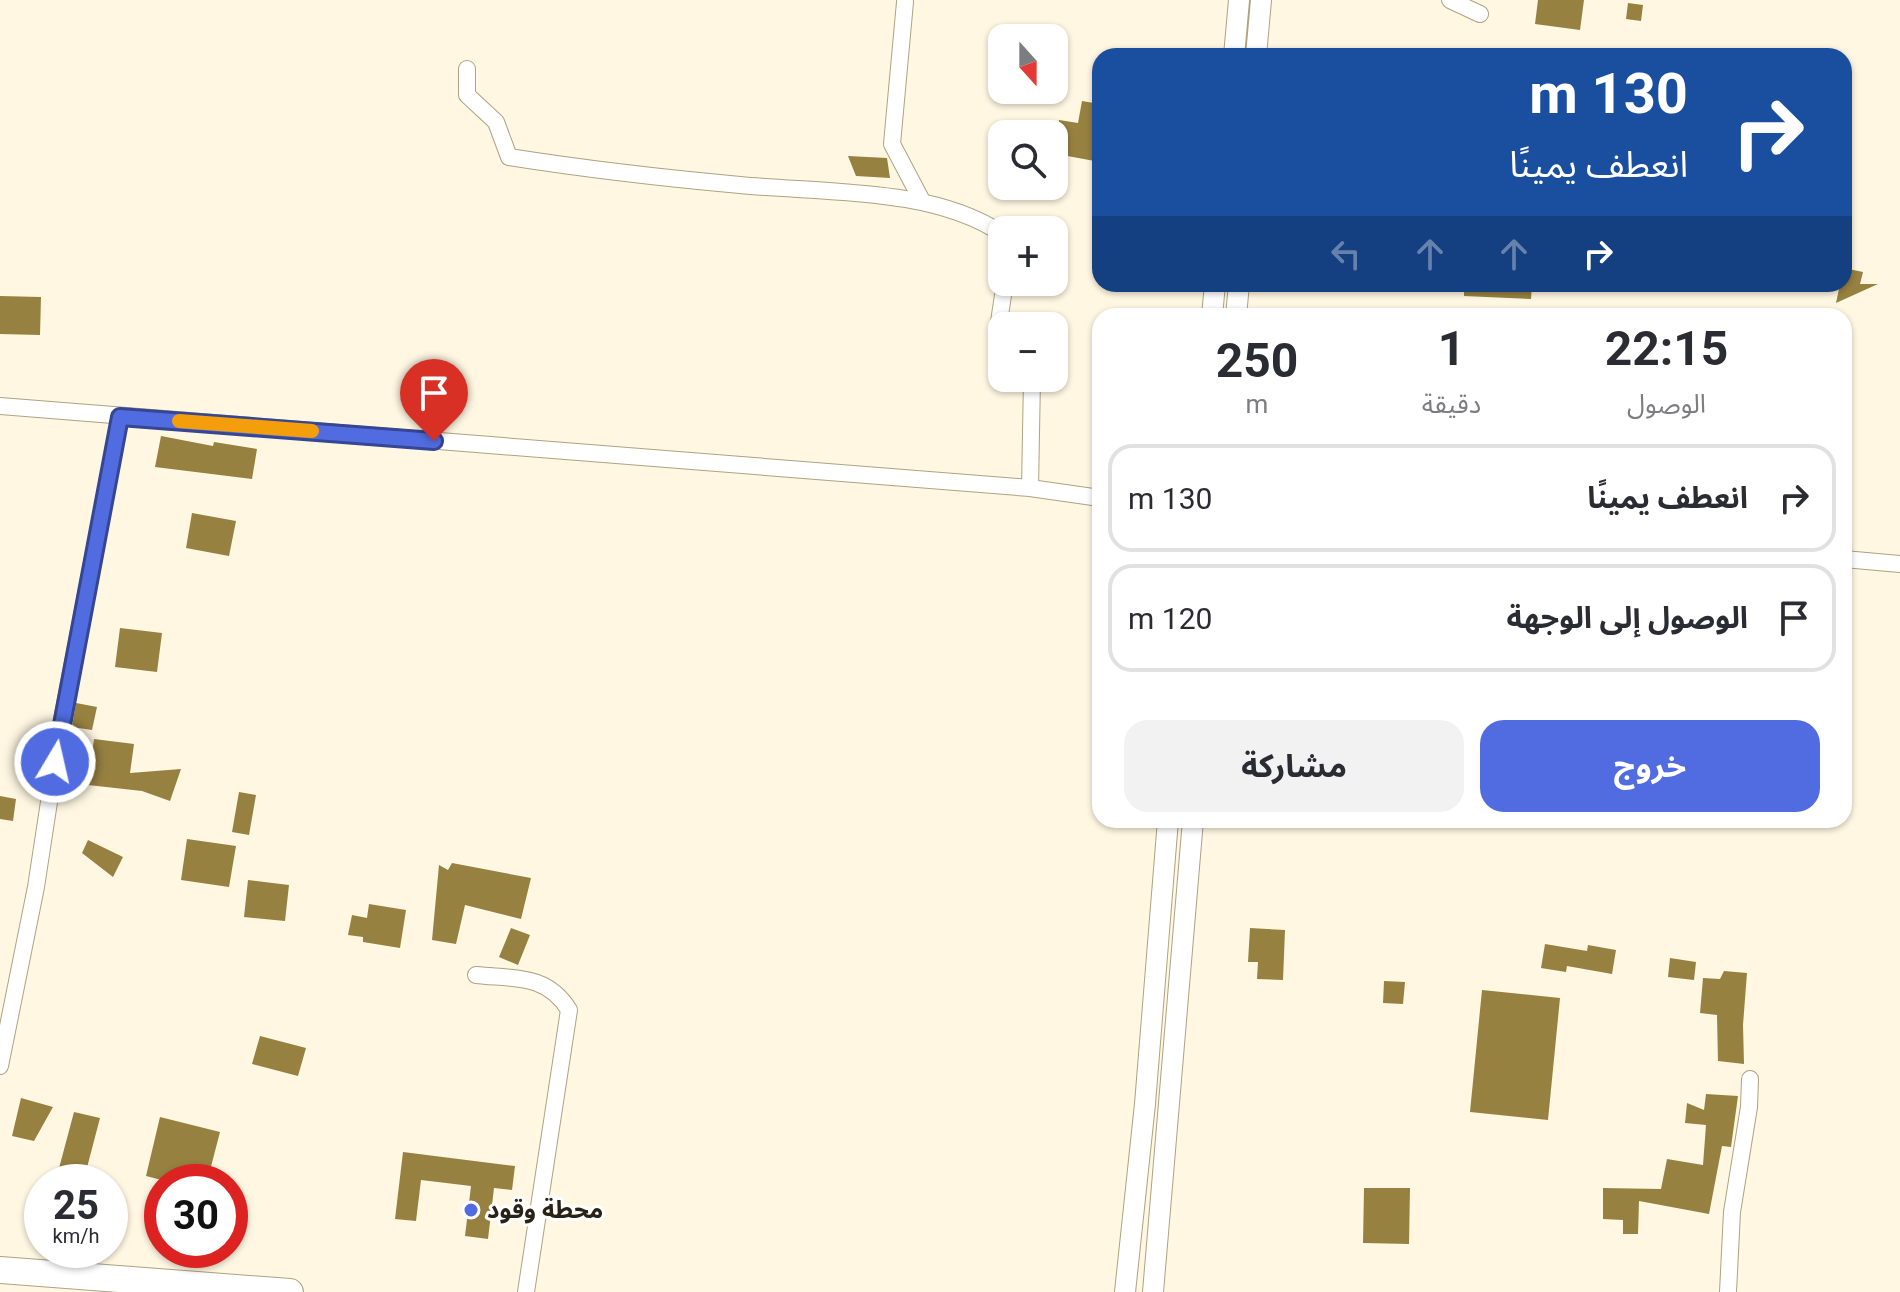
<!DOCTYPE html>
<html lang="ar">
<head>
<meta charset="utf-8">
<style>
  :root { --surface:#fff; --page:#f2f2f3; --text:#2b2b33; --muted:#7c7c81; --line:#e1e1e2; --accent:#516ce1 }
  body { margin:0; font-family:Roboto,"Noto Sans Arabic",sans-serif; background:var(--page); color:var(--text); direction:rtl; height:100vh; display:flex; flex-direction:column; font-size:30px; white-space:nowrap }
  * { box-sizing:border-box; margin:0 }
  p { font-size:26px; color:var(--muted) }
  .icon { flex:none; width:44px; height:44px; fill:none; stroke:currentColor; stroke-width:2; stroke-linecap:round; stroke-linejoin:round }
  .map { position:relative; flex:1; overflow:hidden; direction:ltr }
  .panel { position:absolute; left:1092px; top:308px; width:760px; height:520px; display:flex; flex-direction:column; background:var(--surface); border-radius:24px; box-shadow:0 2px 6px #0004; direction:rtl }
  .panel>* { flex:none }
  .guide { position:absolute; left:1092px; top:48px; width:760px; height:244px; border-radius:24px; box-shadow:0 2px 6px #0004; direction:rtl; background:#1a4fa0; color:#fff; overflow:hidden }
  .needle { width:52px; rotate:159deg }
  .tools { position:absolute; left:988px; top:24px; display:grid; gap:16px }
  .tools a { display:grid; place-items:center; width:80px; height:80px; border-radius:16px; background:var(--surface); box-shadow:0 2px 6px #0004; font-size:40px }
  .speed { position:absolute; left:24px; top:1164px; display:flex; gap:16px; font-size:40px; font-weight:700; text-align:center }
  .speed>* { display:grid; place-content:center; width:104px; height:104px; border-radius:50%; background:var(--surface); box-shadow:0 2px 6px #0004; line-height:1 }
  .speed small { font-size:20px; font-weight:400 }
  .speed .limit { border:12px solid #d22; background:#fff; color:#111 }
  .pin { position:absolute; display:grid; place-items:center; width:68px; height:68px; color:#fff; margin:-82px -34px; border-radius:50% 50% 50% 0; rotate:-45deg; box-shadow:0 0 8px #0007 }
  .pin .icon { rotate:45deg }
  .me { position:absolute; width:88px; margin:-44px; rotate:9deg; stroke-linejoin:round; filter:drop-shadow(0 0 6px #0008) }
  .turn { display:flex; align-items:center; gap:28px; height:168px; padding:0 32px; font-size:36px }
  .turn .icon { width:104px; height:104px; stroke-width:2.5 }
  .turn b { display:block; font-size:56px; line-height:68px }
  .lanes { display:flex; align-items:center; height:76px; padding:0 32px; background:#0003; justify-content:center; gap:40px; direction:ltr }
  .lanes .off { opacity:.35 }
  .eta { display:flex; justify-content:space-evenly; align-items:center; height:136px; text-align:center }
  .eta b { font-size:48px; font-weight:700; line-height:56px }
  .button { display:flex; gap:16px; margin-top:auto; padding:16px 32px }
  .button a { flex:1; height:92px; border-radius:24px; background:var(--accent); color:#fff; font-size:32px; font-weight:700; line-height:92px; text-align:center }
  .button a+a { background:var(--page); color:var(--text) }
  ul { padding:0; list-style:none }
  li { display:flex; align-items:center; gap:24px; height:108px; margin:0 16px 12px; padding:0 16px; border:4px solid var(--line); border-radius:24px }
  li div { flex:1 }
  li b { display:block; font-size:30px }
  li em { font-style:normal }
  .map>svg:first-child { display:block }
  .building { fill:#978140 }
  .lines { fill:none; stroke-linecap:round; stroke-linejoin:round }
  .minor-casing { stroke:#aea281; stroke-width:18 }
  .tertiary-casing { stroke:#aea281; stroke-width:22 }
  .trunk-casing { stroke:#aea281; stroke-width:28 }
  .minor { stroke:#fff; stroke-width:16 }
  .tertiary { stroke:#fff; stroke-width:20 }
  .trunk { stroke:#fff; stroke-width:26 }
  .route-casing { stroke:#354692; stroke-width:20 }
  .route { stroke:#516ce1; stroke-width:14 }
  .slow { stroke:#f59e0b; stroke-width:14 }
  .poi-dot { fill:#516ce1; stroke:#fff; stroke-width:3 }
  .labels { text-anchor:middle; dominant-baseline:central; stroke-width:6; stroke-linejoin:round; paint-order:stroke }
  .poi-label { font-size:24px; font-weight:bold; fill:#282316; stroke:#fff; text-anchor:start }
</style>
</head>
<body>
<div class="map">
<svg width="1900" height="1292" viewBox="0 0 1900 1292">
  <rect width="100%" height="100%" fill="#fff7e2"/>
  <path class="building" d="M1538,0H1584L1580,30L1535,24Z
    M1628,3L1643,5L1641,21L1626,19Z
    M1082,101L1100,104V162L1062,155L1063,148L1054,146V130L1058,131L1059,120L1078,123Z
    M848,156L887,158L890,178L856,176Z
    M1844,268L1863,272L1860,284H1878L1836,303L1840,284H1844Z
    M1464,284H1532L1531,299L1464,296Z
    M0,296L41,297L40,335L0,334Z
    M161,436L213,446L214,442L257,449L252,479L155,467Z
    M192,513L236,521L229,556L186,548Z
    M120,628L162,633L157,672L115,667Z
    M76,703L97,707L92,730L72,727Z
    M94,739L134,744L130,773L181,769L170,801L142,791L88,785Z
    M239,792L256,795L249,835L232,832Z
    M0,796L16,799L13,821L0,819Z
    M187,839L236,846L229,887L181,880Z
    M88,840L123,857L113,877L82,853Z
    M452,863L531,878L521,919L465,905L456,944L432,940L439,865L448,870Z
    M248,880L289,885L285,921L244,917Z
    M369,904L406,910L400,948L363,942V937L348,935L352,915L367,918Z
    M511,928L530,935L518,965L499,957Z
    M1250,928L1285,930L1283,980L1257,979L1258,962H1248Z
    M1545,944L1587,951L1588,945L1616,950L1612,974L1567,966L1566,972L1541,968Z
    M1670,958L1696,962L1694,980L1668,977Z
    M1724,971L1747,973L1743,1025L1744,1064L1718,1061L1717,1015L1700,1013L1703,978L1720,979Z
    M1384,981L1405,982L1403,1004L1383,1003Z
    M1482,990L1560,998L1548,1120L1470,1112Z
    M260,1036L306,1048L298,1076L252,1064Z
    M1706,1094L1738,1096L1731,1147L1722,1146L1709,1214L1639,1201L1638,1234H1623V1220L1603,1219V1188L1661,1189L1667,1159L1703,1165L1706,1125L1685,1123L1687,1103L1704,1110Z
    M21,1098L53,1107L34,1141L12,1136Z
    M74,1112L100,1118L84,1179L58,1172Z
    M160,1117L220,1132L207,1182H169L146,1176Z
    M403,1152L515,1166L512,1190L494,1188L488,1239L465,1236L471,1186L421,1180L416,1221L395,1219Z
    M1364,1188H1410L1409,1244L1363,1243Z"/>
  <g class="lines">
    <defs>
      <path id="minor" d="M1450,0L1480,14
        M905,2L892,144L922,201
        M467,69V95L496,122L509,157C585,169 663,178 740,185C822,193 933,187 1002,234
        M1002,350L997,335L1005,282
        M0,406L1030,488L1100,498
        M1030,488L1032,378
        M1844,559L1900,564
        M476,975C514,979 547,974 569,1010L526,1292
        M0,1066L36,887L60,730L120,417
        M1728,1292L1732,1212L1749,1107L1750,1079"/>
      <path id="tertiary" d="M1234,56L1239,0
        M1256,56L1261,0
        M1212,316L1215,284
        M1236,316L1239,284
        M1125,1292L1145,1104L1168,820
        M1153,1292L1193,820"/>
      <path id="trunk" d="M0,1270L290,1292"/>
    </defs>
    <use href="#minor" class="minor-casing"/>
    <use href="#tertiary" class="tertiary-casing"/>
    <use href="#trunk" class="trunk-casing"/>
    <use href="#minor" class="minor"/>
    <use href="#tertiary" class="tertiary"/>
    <use href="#trunk" class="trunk"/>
  </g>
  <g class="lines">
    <defs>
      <path id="route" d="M55,762L120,417L434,441"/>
    </defs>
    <use href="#route" class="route-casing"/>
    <use href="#route" class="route"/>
    <path class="slow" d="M179,421L312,431"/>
  </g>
  <circle class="poi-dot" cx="471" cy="1210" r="8"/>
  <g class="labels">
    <g class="poi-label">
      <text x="487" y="1210">محطة وقود</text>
    </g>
  </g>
</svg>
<div class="tools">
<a><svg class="needle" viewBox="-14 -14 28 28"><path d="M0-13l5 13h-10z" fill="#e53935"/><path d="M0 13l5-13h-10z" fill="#7c7c81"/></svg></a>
<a><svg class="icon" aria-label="search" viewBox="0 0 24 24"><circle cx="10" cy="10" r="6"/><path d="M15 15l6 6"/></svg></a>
<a>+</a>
<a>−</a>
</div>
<div class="speed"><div>25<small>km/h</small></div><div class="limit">30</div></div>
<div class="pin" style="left:434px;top:441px;background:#d93025"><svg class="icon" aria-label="arrive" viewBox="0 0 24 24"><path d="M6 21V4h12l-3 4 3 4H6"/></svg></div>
<svg class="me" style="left:55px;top:762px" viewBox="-20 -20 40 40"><circle r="17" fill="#516ce1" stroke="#fff" stroke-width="3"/><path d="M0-11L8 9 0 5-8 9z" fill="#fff"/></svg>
<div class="guide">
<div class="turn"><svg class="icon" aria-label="right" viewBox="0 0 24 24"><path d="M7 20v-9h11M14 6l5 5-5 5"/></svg><div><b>130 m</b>انعطف يمينًا</div></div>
<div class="lanes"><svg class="icon off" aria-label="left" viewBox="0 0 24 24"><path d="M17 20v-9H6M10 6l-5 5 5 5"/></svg><svg class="icon off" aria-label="ahead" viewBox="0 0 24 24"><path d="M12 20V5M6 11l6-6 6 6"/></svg><svg class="icon off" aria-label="ahead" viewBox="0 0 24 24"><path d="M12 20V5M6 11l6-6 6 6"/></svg><svg class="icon" aria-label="right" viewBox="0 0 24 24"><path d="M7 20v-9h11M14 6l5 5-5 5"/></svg></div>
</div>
<section class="panel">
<div class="eta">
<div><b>22:15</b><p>الوصول</p></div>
<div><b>1</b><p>دقيقة</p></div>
<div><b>250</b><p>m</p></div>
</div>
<ul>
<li><svg class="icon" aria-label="right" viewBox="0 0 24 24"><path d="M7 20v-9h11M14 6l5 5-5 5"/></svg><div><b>انعطف يمينًا</b></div><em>130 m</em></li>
<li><svg class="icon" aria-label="arrive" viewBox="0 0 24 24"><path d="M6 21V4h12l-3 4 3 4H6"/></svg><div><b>الوصول إلى الوجهة</b></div><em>120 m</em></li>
</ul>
<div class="button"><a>خروج</a><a>مشاركة</a></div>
</section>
</div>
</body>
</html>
